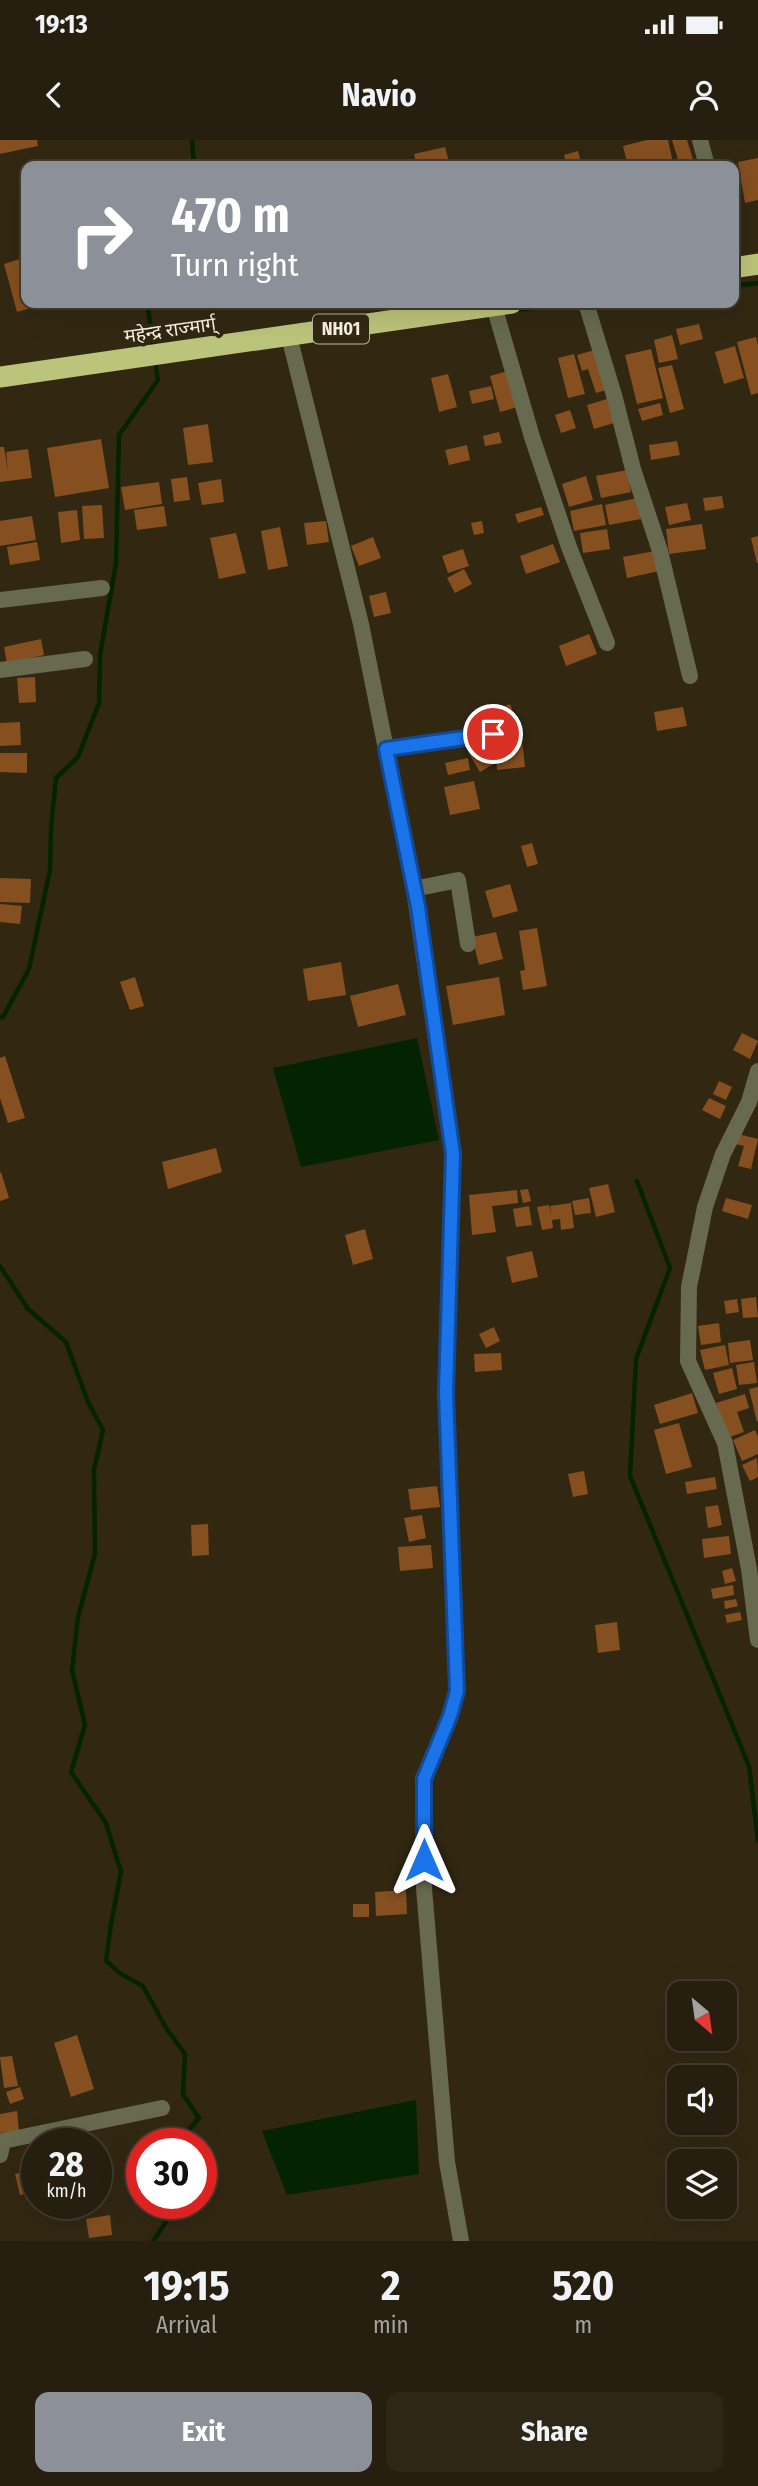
<!DOCTYPE html>
<html lang="en">
<head>
<meta charset="utf-8">
<style>
  :root { --surface:#261e0e; --page:#2e2717; --text:#f1f3f6; --muted:#a4a29e; --line:#423c2e; --accent:#8c9099 }
  body { margin:0; font-family:"Fira Sans Condensed","Noto Sans Devanagari",sans-serif; background:var(--page); color:var(--text); height:100vh; display:flex; flex-direction:column; font-size:26px; white-space:nowrap }
  * { box-sizing:border-box; margin:0 }
  p { font-size:23px; color:var(--muted) }
  .icon { flex:none; width:38px; height:38px; fill:none; stroke:currentColor; stroke-width:2; stroke-linecap:round; stroke-linejoin:round }
  .map { position:relative; height:2101px; overflow:hidden }
  .sheet { display:flex; flex-direction:column; background:var(--surface); flex:1 }
  .sheet>* { flex:none }
  .banner { position:absolute; left:21px; top:21px; width:718px; height:147px; border-radius:14px; box-shadow:0 7px 28px #0002,0 0 0 2px var(--line); background:#8c9099; color:#fff; overflow:hidden }
  .needle { width:46px; rotate:151deg }
  .buttons { position:absolute; left:667px; top:1841px; display:grid; gap:14px }
  .buttons a { display:grid; place-items:center; width:70px; height:70px; border-radius:14px; background:var(--surface); box-shadow:0 7px 28px #0002,0 0 0 2px var(--line); font-size:35px }
  .speed { position:absolute; left:21px; top:1988px; display:flex; gap:14px; font-size:35px; font-weight:700; text-align:center }
  .speed>* { display:grid; place-content:center; width:91px; height:91px; border-radius:50%; background:var(--surface); box-shadow:0 7px 28px #0002,0 0 0 2px var(--line); line-height:1 }
  .speed small { font-size:18px; font-weight:400 }
  .speed .limit { border:10px solid #d22; background:#fff; color:#111 }
  .pin { position:absolute; display:grid; place-items:center; width:60px; height:60px; color:#fff; margin:-30px; border:4px solid #fff; border-radius:50%; box-shadow:0 2px 7px #0007 }
  .me { position:absolute; width:77px; margin:-38px; rotate:0deg; stroke-linejoin:round; filter:drop-shadow(0 0 5px #0008) }
  .turn { display:flex; align-items:center; gap:24px; height:147px; padding:0 35px; font-size:32px }
  .turn .icon { width:91px; height:91px; stroke-width:2.5 }
  .turn b { display:block; font-size:49px; line-height:60px }
  .eta { display:flex; justify-content:space-evenly; align-items:center; height:119px; text-align:center }
  .eta b { font-size:42px; font-weight:700; line-height:49px }
  .primary-button { display:flex; gap:14px; margin-top:auto; padding:14px 35px }
  .primary-button a { flex:1; height:80px; border-radius:14px; background:var(--accent); color:#fff; font-size:28px; font-weight:700; line-height:80px; text-align:center }
  .primary-button a+a { background:var(--page); color:var(--text) }
  .status { display:flex; justify-content:space-between; align-items:center; height:49px; padding:0 35px; background:var(--surface); direction:ltr }
  .status svg { height:19px; fill:currentColor }
  header { display:flex; justify-content:space-between; align-items:center; height:91px; padding:0 35px; background:var(--surface); font-size:32px; font-weight:700 }
  .map>svg:first-child { display:block }
  .water { fill:#042300 }
  .lines { fill:none; stroke-linecap:round; stroke-linejoin:round }
  .stream { stroke:#042300; stroke-width:4.5 }
  .building { fill:#854f1f }
  .minor { stroke:#676a4e; stroke-width:16 }
  .highway { stroke:#bcc37a; stroke-width:21 }
  .route-casing { stroke:#114b97; stroke-width:18 }
  .route { stroke:#1a73e8; stroke-width:12 }
  .labels { text-anchor:middle; dominant-baseline:central; stroke-width:7; stroke-linejoin:round; paint-order:stroke }
  .shield { fill:#322812; stroke:#bdb5a5; stroke-width:2 }
  .shield-label { font-size:18px; font-weight:bold; fill:#f8f1e4 }
  .street-label { font-size:19px; fill:#f8f1e4; stroke:#322812 }
</style>
</head>
<body>
<div class="status"><b>19:13</b><svg viewBox="0 0 49 12"><path d="M0 12V9h3v3zM5 12V6h3v6zM10 12V3h3v9zM15 12V0h3v12zM26 1h20v11H26zM47 4h2v5h-2z"/></svg></div>
<header><svg class="icon" aria-label="back" viewBox="0 0 24 24"><path d="M15 5l-7 7 7 7"/></svg>Navio<svg class="icon" aria-label="person" viewBox="0 0 24 24"><circle cx="12" cy="8" r="4"/><path d="M4 21q1-7 8-7t8 7"/></svg></header>
<div class="map">
<svg width="758" height="2101" viewBox="0 0 758 2101">
  <rect width="100%" height="100%" fill="#322812"/>
  <path class="water" d="M417,898L439,1000L301,1027L273,928Z
    M416,1960L419,2034L287,2055L262,1991Z"/>
  <g class="lines">
    <path class="stream" d="M192,0L194,26
      M733,146L758,143
      M147,163L154,209
      M515,170L580,163
      M0,877H3L29,829L50,730L51,687L56,638L78,617L99,563L100,515L116,423L119,295L158,240L155,221
      M637,1041L670,1128L636,1219L630,1336L749,1626L758,1701
      M0,1126L28,1169L66,1202L88,1262L103,1290L94,1330L95,1414L78,1477L72,1530L85,1585L71,1632L106,1683L121,1732L111,1784L106,1821L121,1834L143,1846L166,1888L185,1914L183,1954L199,1978L177,2004
      M153,2101L166,2082L165,2063"/>
  </g>
  <path class="building" d="M0,0H37L38,6L0,14Z
    M647,0H668L673,23L658,26H628L623,6Z
    M672,0H687L695,26H680Z
    M445,7L450,26H417L414,14Z
    M578,11L582,26H567L564,15Z
    M758,18V60L745,63L738,22Z
    M411,20V26H381L380,24Z
    M23,118L26,130V163H36L37,166L17,172L4,124Z
    M699,184L703,199L680,205L676,189Z
    M672,195L678,219L659,223L654,200Z
    M756,197L758,205V253L751,255L737,202Z
    M735,206L744,238L724,244L715,212Z
    M598,209L610,249L596,253L588,229L582,231L577,215Z
    M651,209L663,258L637,264L625,215Z
    M574,214L585,254L568,258L558,218Z
    M672,225L684,269L670,273L658,228Z
    M511,230L521,266L500,272L490,236Z
    M448,234L457,267L439,272L431,238Z
    M491,246L494,259L472,264L469,251Z
    M607,259L614,283L594,289L587,265Z
    M660,263L663,275L642,281L638,269Z
    M570,270L576,288L561,293L555,275Z
    M208,284L213,322L188,325L183,288Z
    M499,292L502,303L485,306L483,296Z
    M101,299L109,348L55,357L47,308Z
    M677,301L680,315L651,320L649,305Z
    M467,305L470,320L449,325L445,310Z
    M0,307H4L8,331L6,312L28,309L32,338L0,342Z
    M627,330L631,352L601,358L596,336Z
    M586,336L593,360L569,367L562,344Z
    M187,337L190,360L174,362L171,339Z
    M221,339L224,362L202,365L198,343Z
    M159,342L162,364L125,370L121,347Z
    M722,356L724,368L705,371L703,358Z
    M637,358L641,379L609,385L605,365Z
    M687,363L691,380L669,385L665,367Z
    M602,364L606,385L574,391L570,371Z
    M102,365L104,398L84,399L82,366Z
    M164,366L167,386L137,390L134,370Z
    M541,367L544,375L518,383L515,374Z
    M77,370L80,400L61,403L58,372Z
    M32,376L36,400L0,406V381Z
    M326,381L329,402L307,405L304,383Z
    M482,381L484,393L474,395L471,383Z
    M702,384L706,409L669,414L666,389Z
    M280,387L288,426L268,430L261,391Z
    M607,389L610,409L583,413L580,393Z
    M236,393L246,433L219,439L210,398Z
    M758,396V423H757L751,398Z
    M373,397L381,418L359,426L351,406Z
    M37,402L40,420L10,425L7,407Z
    M553,404L560,422L526,434L520,416Z
    M463,409L469,426L448,433L442,416Z
    M655,411L659,431L627,438L623,417Z
    M464,429L472,444L455,453L447,438Z
    M386,452L391,473L374,477L369,456Z
    M589,494L597,514L566,526L559,506Z
    M41,499L44,515L7,524L4,507Z
    M35,537L36,562L19,563L17,538Z
    M510,564L517,583L502,589L495,570Z
    M683,567L687,586L657,591L654,572Z
    M20,582L21,605L0,606V583Z
    M491,599L497,610L490,614L495,623L480,632L468,612Z
    M522,599L525,627L497,630L496,615L513,614L512,600Z
    M0,613H27V633L0,632Z
    M468,618L470,630L448,635L445,623Z
    M474,641L480,669L450,675L444,647Z
    M532,703L538,724L527,727L521,706Z
    M0,738L31,739L30,763L0,762Z
    M510,744L518,771L493,778L485,751Z
    M0,764L22,766L20,784L0,782Z
    M537,788L547,846L523,850L520,831L525,830L519,791Z
    M496,792L503,819L479,825L472,797Z
    M341,822L346,855L308,861L303,829Z
    M135,837L144,866L130,870L120,842Z
    M499,837L505,875L453,885L446,846Z
    M398,844L406,875L358,887L350,856Z
    M742,893L758,901L750,919L733,910Z
    M5,916L25,978L8,983L0,958V918Z
    M719,941L732,947L726,960L713,954Z
    M709,958L726,966L720,979L702,970Z
    M738,994L758,999L751,1029L738,1026L744,1006L735,1004Z
    M216,1008L222,1032L168,1049L162,1022Z
    M1,1032L9,1058L0,1061V1033Z
    M608,1044L615,1072L596,1077L589,1048Z
    M528,1049L531,1061L523,1063L520,1050Z
    M517,1050L518,1063L492,1066L496,1092L472,1095L469,1055Z
    M589,1058L591,1073L575,1075L572,1061Z
    M726,1058L752,1065L748,1079L722,1071Z
    M571,1063L574,1088L561,1090L560,1079L552,1080L553,1088L542,1090L537,1067L549,1065L551,1075L550,1066Z
    M529,1066L532,1085L516,1087L513,1069Z
    M365,1089L373,1119L353,1125L345,1095Z
    M532,1111L538,1137L512,1143L506,1117Z
    M756,1157L758,1177L743,1178L741,1159Z
    M737,1159L739,1172L726,1174L724,1161Z
    M719,1183L721,1202L701,1205L698,1186Z
    M494,1187L500,1201L486,1208L479,1194Z
    M750,1200L753,1220L730,1223L728,1203Z
    M725,1205L729,1225L705,1230L700,1210Z
    M501,1213L502,1230L475,1232L474,1214Z
    M754,1222L757,1243L739,1245L736,1225Z
    M732,1228L737,1249L719,1254L713,1233Z
    M758,1247V1281L757,1282L749,1249Z
    M692,1253L698,1273L660,1284L654,1265Z
    M745,1254L749,1268L737,1272L744,1292L727,1298L716,1263Z
    M679,1283L692,1327L666,1334L654,1290Z
    M755,1290L758,1297V1314L742,1321L733,1300Z
    M757,1318L758,1337L750,1341L742,1325Z
    M584,1331L588,1354L573,1357L568,1334Z
    M715,1337L717,1349L687,1354L685,1342Z
    M437,1346L440,1367L411,1370L408,1349Z
    M718,1365L722,1385L708,1388L705,1367Z
    M422,1375L426,1398L409,1402L404,1378Z
    M208,1384L209,1415L192,1416L191,1385Z
    M729,1396L731,1414L704,1418L702,1399Z
    M431,1405L433,1428L400,1431L398,1407Z
    M732,1428L736,1441L725,1444L722,1431Z
    M733,1445L734,1455L713,1459L711,1449Z
    M736,1459L738,1466L725,1469L724,1461Z
    M740,1472L742,1480L727,1483L725,1475Z
    M617,1482L620,1510L598,1513L595,1485Z
    M406,1750L407,1774L376,1776L375,1752Z
    M353,1764H369V1777H353Z
    M77,1895L94,1949L71,1957L54,1903Z
    M12,1916L18,1946L4,1948L0,1917Z
    M20,1947L24,1959L10,1964L6,1952Z
    M17,1971L19,1991L0,1993V1974Z
    M37,2029V2051L20,2055L15,2034Z
    M110,2075L112,2095L89,2098L86,2079Z"/>
  <g class="lines">
    <path class="minor" d="M700,0L707,26
      M586,163L614,255L633,329L660,411L690,536
      M494,166L532,297L569,407L607,503
      M289,196L361,484L414,749L453,1014L446,1253L457,1551L450,1576L423,1639L424,1748L447,2022L461,2101
      M0,460L102,448
      M0,530L85,519
      M386,609L493,594
      M414,749L458,740L468,804
      M758,931L749,962L723,1014L705,1067L689,1147L688,1221L725,1303L749,1429L758,1500
      M0,2015L3,2001L162,1968"/>
    <path class="highway" d="M733,128L758,124
      M0,237L512,163"/>
  </g>
  <g class="lines">
    <defs>
      <path id="route" d="M424,1720V1639L450,1576L457,1551L446,1253L453,1014L418,767L386,609L493,594"/>
    </defs>
    <use href="#route" class="route-casing"/>
    <use href="#route" class="route"/>
  </g>
  <g class="labels">
    <rect class="shield" x="313" y="174.5" width="56" height="29" rx="5"/>
    <g class="shield-label">
      <text x="341" y="189">NH01</text>
    </g>
    <g class="street-label">
      <text transform="translate(170 190) rotate(-8)">महेन्द्र राज्मार्ग्</text>
    </g>
  </g>
</svg>
<div class="buttons">
<a><svg class="needle" viewBox="-14 -14 28 28"><path d="M0-13l5 13h-10z" fill="#e53935"/><path d="M0 13l5-13h-10z" fill="#a4a29e"/></svg></a>
<a><svg class="icon" aria-label="sound" viewBox="0 0 24 24"><path d="M4 9h4l5-4v14l-5-4H4zM17 9q2 3 0 6"/></svg></a>
<a><svg class="icon" aria-label="layers" viewBox="0 0 24 24"><path d="M12 4l9 5-9 5-9-5zM3 14l9 5 9-5"/></svg></a>
</div>
<div class="speed"><div>28<small>km/h</small></div><div class="limit">30</div></div>
<div class="pin" style="left:493px;top:594px;background:#d93025"><svg class="icon" aria-label="arrive" viewBox="0 0 24 24"><path d="M6 21V4h12l-3 4 3 4H6"/></svg></div>
<svg class="me" style="left:424px;top:1720px" viewBox="-20 -20 40 40"><path d="M0-17L14 15 0 8-14 15z" fill="#1a73e8" stroke="#fff" stroke-width="4"/></svg>
<div class="banner">
<div class="turn"><svg class="icon" aria-label="right" viewBox="0 0 24 24"><path d="M7 20v-9h11M14 6l5 5-5 5"/></svg><div><b>470 m</b>Turn right</div></div>
</div>
</div>
<section class="sheet">
<div class="eta">
<div><b>19:15</b><p>Arrival</p></div>
<div><b>2</b><p>min</p></div>
<div><b>520</b><p>m</p></div>
</div>
<div class="primary-button"><a>Exit</a><a>Share</a></div>
</section>
</body>
</html>
